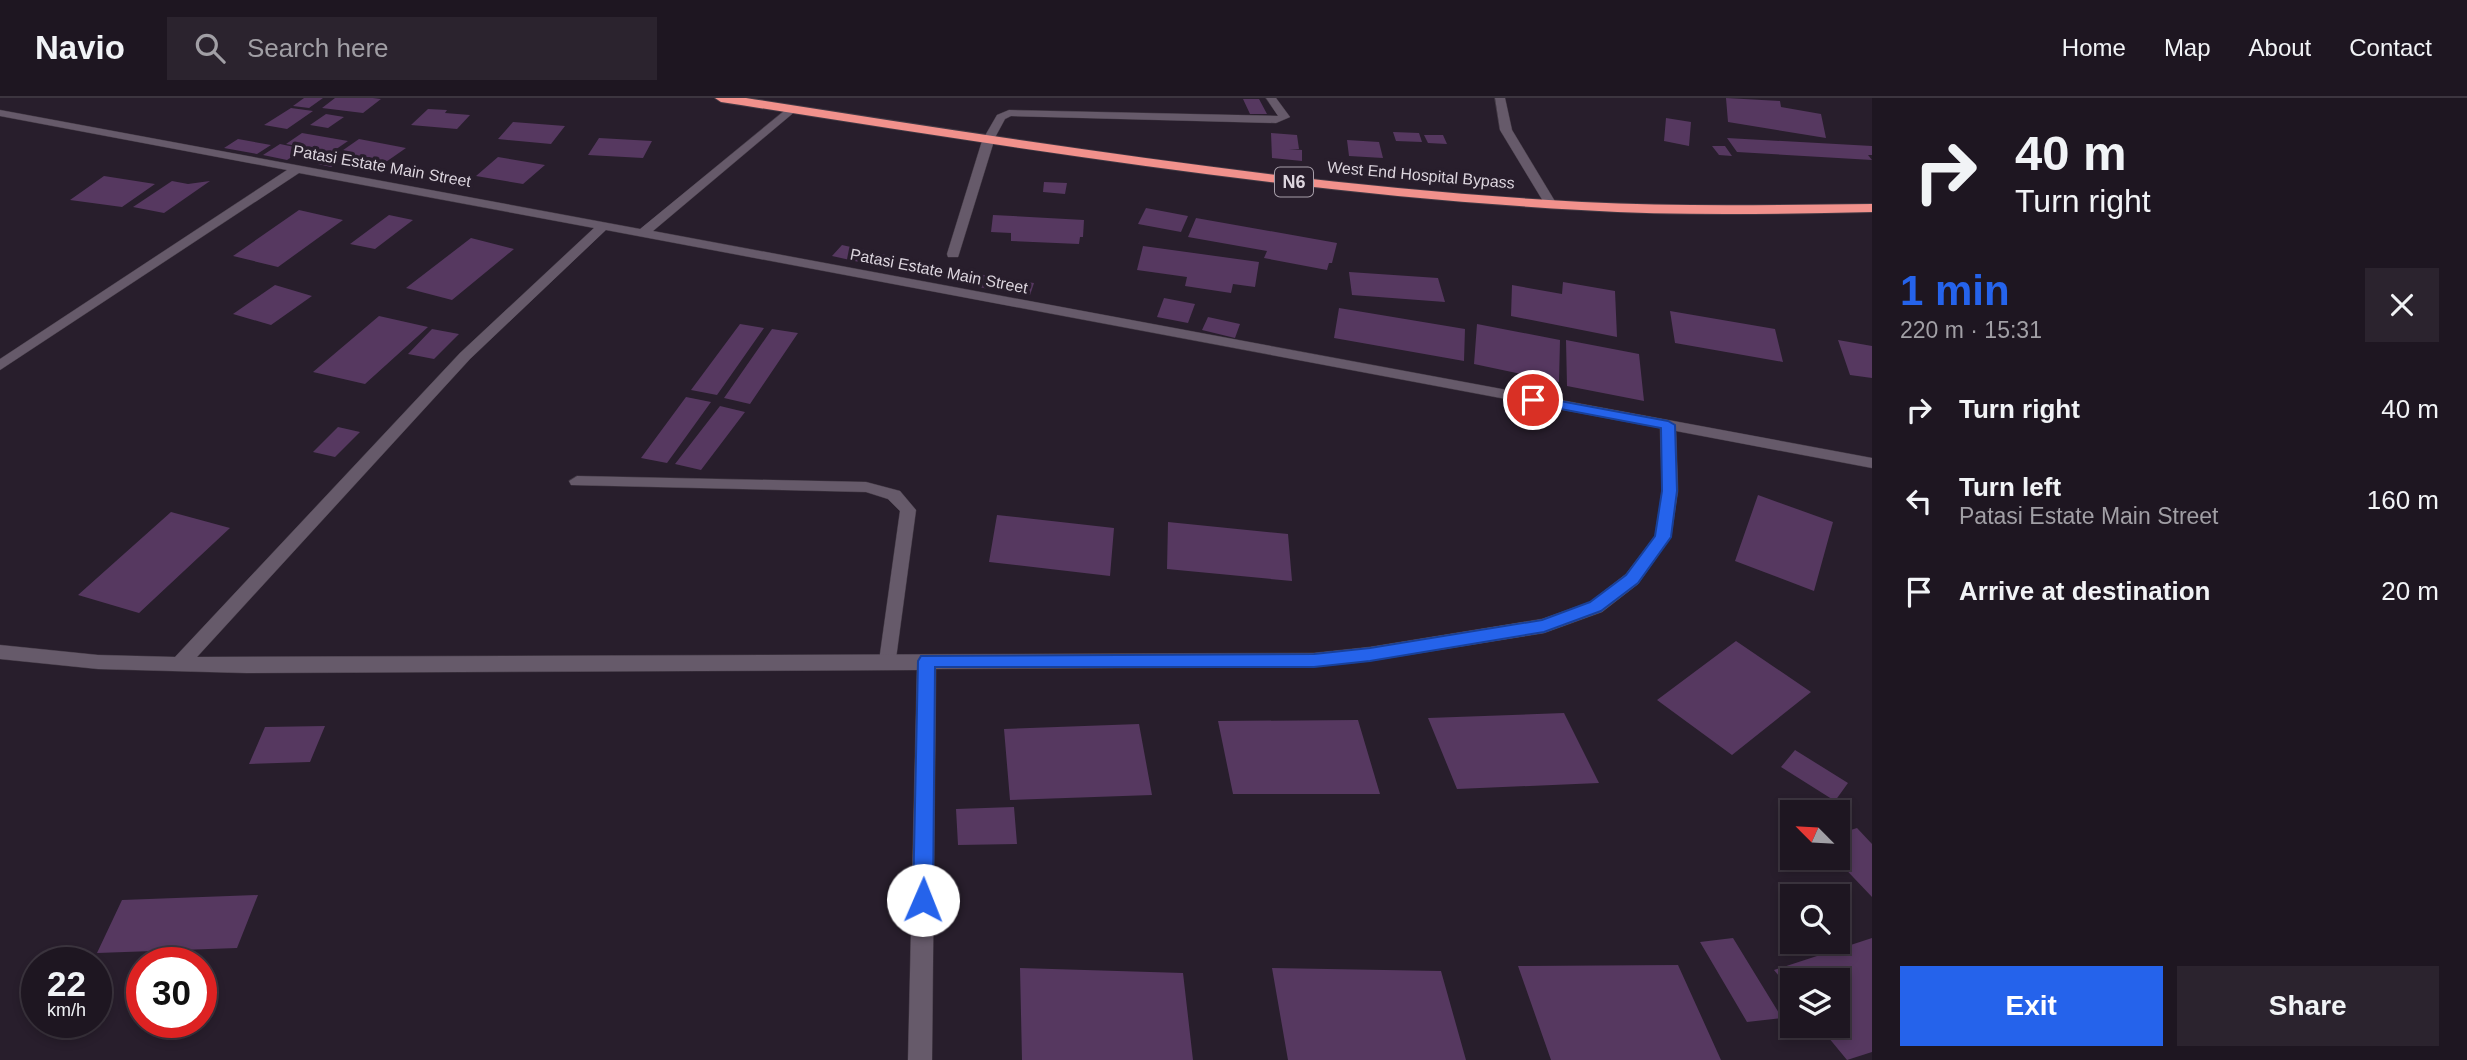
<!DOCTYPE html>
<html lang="en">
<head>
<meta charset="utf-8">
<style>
  :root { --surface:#1e1621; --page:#2b232e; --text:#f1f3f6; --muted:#a19fa5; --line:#3c353f; --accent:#2563eb }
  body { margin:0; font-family:Helvetica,sans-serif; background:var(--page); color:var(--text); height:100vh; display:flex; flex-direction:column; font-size:26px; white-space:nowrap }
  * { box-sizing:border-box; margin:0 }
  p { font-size:23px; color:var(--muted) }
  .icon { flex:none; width:38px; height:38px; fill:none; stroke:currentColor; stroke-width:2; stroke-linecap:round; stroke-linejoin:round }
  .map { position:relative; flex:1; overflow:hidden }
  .panel { display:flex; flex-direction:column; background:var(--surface); width:595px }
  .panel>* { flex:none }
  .banner { background:#1e1621; color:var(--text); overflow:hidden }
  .needle { width:46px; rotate:294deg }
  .fabs { position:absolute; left:1780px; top:702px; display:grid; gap:14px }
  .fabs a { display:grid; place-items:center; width:70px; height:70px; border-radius:0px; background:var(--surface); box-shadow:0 4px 10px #0003,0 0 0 2px var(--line); font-size:35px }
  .speed { position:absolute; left:21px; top:849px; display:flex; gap:14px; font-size:35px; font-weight:700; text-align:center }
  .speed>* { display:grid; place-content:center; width:91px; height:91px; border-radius:50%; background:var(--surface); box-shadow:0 4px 10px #0003,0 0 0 2px var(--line); line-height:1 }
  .speed small { font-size:18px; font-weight:400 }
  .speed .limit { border:10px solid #d22; background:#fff; color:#111 }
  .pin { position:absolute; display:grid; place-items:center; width:60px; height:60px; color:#fff; margin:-30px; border:4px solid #fff; border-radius:50%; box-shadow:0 2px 7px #0007 }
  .me { position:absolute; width:77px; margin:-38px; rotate:1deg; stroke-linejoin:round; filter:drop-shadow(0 0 5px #0008) }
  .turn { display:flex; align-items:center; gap:24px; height:147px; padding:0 28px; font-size:32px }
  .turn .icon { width:91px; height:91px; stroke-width:2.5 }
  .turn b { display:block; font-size:49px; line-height:60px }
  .round { display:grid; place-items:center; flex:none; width:74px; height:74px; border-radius:0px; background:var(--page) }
  .summary { display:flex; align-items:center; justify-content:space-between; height:119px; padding:0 28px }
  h1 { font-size:42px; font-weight:800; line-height:52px; color:var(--accent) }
  .primary-button { display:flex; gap:14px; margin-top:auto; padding:14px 28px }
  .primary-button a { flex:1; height:80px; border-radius:0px; background:var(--accent); color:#fff; font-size:28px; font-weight:800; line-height:80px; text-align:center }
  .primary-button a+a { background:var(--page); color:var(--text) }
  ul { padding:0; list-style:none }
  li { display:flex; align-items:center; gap:21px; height:91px; padding:0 28px }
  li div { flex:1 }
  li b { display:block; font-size:26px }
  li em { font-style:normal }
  header { display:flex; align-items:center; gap:42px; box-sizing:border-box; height:98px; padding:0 35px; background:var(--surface); border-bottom:2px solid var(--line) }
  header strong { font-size:33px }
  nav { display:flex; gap:38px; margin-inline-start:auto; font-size:24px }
  .search { width:490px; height:63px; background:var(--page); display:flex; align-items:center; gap:18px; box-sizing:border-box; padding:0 24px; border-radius:0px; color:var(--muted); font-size:26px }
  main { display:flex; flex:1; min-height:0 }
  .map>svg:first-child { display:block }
  .building { fill:#563860 }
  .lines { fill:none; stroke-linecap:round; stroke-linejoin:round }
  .lane-casing { stroke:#423944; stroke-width:1 }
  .street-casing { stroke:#423944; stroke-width:1 }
  .highway-casing { stroke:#423944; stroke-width:2 }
  .lane { fill:#665a6a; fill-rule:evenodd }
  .street { fill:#665a6a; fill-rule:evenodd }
  .highway { fill:#f1918c; fill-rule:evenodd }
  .route { fill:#2563eb; stroke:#184099; stroke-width:2 }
  .labels { text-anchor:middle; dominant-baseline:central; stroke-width:7; stroke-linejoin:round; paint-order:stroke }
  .far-street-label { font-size:16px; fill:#dcd5de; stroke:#281e2c }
  .shield { fill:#281e2c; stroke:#a69ea9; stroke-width:2 }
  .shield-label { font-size:18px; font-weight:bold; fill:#dcd5de }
</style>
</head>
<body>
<header>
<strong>Navio</strong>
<div class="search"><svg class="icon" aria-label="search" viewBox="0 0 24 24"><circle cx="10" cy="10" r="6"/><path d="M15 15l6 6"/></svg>Search here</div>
<nav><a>Home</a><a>Map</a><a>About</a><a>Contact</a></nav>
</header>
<main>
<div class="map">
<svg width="1872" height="962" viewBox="0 0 1872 962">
  <rect width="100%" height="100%" fill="#281e2c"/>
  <path class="building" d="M304,0H323L309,10L293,8Z
    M335,0H373L381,1L363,15L322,10Z
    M1726,0L1780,3L1781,9L1821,16L1826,40L1728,24Z
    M1243,1H1259L1267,16H1250Z
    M291,10L313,13L287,31L264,27Z
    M428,11L447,12L445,15L470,17L457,31L411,27Z
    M326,16L344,19L328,30L310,27Z
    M1666,20L1691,24L1689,48L1664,43Z
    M513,24L565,28L551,46L498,41Z
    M1393,34L1419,35L1422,44L1396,43Z
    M302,35L348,43L332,54L286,46Z
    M1271,35L1297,37L1299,51H1289L1302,52V63L1272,60Z
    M1424,37H1443L1447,46L1428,45Z
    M599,40L652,43L643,60L588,57Z
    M1727,40L1872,48V57H1868L1872,62L1737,54Z
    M238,41L271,47L257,56L224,50Z
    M359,41L406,50L383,66L336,57Z
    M1347,42L1379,44L1383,60L1349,58Z
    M280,46L304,51L287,62L263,57Z
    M1712,48H1725L1732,58L1719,57Z
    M329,59L342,62L331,69L318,66Z
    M498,59L545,67L523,86L476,78Z
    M104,78L155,86L122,109L70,102Z
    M172,83L188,86L210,83L164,115L133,109Z
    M1044,84L1067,85L1065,96L1043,94Z
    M1146,110L1188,118L1181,134L1138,126Z
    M299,112L343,122L278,169L233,158Z
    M389,117L413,122L375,151L350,146Z
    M993,117L1084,122L1083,139H1080L1079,146L1011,143V135L991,134Z
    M1196,120L1337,145L1332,165H1329L1327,172L1264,160L1267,153L1188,139Z
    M471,140L514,151L452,202L406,190Z
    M842,147L886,157L877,168L832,158Z
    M1143,148L1259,164L1255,189L1233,186L1231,195L1185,188L1187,179L1137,172Z
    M957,172L1000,180L993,192L950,183Z
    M1349,174L1438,180L1445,204L1352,197Z
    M1005,181L1034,185L1030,197L1001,193Z
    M1563,184L1615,193L1617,239L1511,218L1512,187L1562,196Z
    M275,187L312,198L271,227L233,216Z
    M1164,200L1195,206L1188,225L1157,219Z
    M1339,210L1465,231L1464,263L1334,240Z
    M1670,213L1775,231L1783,264L1675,245Z
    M379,218L428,229L365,286L313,274Z
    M1208,219L1240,226L1235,240L1202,232Z
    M740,226L764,230L717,297L691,292Z
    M1477,226L1560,242L1559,284L1474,266Z
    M432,231L459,236L434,261L408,256Z
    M772,231L798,235L750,306L724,300Z
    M1566,242L1639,256L1644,303L1567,288Z
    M1838,242L1872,248V280L1850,277Z
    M686,299L711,304L667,365L641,360Z
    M720,308L745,314L701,372L675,366Z
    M338,329L360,334L335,359L313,354Z
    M1758,397L1833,424L1814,493L1735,463Z
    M171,414L230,430L139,515L78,497Z
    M997,417L1114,430L1110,478L989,464Z
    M1168,424L1288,436L1292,483L1167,471Z
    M1736,543L1811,594L1732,657L1657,602Z
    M1564,615L1599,685L1457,691L1428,620Z
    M1358,622L1380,696H1233L1218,623Z
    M1139,626L1152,697L1010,702L1004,631Z
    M325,628L310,664L249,666L265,629Z
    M1795,652L1848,685L1835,703L1781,669Z
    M1014,709L1017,746L958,747L956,711Z
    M1857,730L1872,746V799L1835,760H1838V736Z
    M258,797L237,850L97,855L122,802Z
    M1733,840L1782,920L1747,924L1700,844Z
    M1872,840V954L1847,962L1819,928H1838V882H1792V894L1774,872Z
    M1678,867L1721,962H1551L1518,868Z
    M1020,870L1183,875L1193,962H1022Z
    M1272,870L1441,873L1466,962H1288Z"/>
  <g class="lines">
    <defs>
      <path id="lane" d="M1495,0H1505L1512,32L1556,105L1554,108H1546L1500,32Z
        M988,40L994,43L959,156L958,159H948L947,156L982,43Z
        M577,378L866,384L900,393L916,412L895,568L888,570L881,568L879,563L900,413L888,401L866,394L571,387L569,383Z"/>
      <path id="street" d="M1266,0H1276L1290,19L1276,25L1011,18L1005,21L992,45L982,43L997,17L1009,12L1278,18Z
        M789,9L798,11L653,133L1872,360V370L1676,333L1678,393L1671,439L1638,486L1602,514L1544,535L1370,563L1314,569L936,571L932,962H908L917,572L246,575L98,571L0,561V547L98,557L175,559L460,255L594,130L299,75L0,272V261L287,72L0,18V12L640,131ZM606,132L1660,330L1662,393L1655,438L1626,476L1590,504L1542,521L1370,549L1314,555L197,559L470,261Z"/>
      <path id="highway" d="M715,0H746C1024,43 1301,89 1582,104C1679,109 1775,107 1872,106V114C1775,116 1678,118 1581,112C1292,96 1006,48 721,4Z"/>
    </defs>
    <use href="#lane" class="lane-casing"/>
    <use href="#street" class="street-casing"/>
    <use href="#highway" class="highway-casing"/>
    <use href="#lane" class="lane"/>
    <use href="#street" class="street"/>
    <use href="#highway" class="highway"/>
  </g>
  <path class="route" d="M1533,298L1668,323L1675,327L1677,393L1671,439L1638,485L1601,513L1544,534L1370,563L1314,569H935L933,802L930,809L923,811L916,809L913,802L918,563L921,558L1314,556L1370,550L1542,522L1590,504L1626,477L1655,438L1662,393L1661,330L1529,305V299Z"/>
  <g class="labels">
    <g class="far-street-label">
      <text transform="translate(382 68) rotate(10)">Patasi Estate Main Street</text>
      <text transform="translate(1421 77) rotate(5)">West End Hospital Bypass</text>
      <text transform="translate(939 173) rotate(11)">Patasi Estate Main Street</text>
    </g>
    <rect class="shield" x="1275" y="69.5" width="38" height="29" rx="5"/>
    <g class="shield-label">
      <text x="1294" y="84">N6</text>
    </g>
  </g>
</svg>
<div class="fabs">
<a><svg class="needle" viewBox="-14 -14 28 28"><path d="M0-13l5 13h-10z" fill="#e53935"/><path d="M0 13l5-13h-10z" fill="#a19fa5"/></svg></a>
<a><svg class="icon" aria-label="search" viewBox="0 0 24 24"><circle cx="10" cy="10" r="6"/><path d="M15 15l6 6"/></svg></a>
<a><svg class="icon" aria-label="layers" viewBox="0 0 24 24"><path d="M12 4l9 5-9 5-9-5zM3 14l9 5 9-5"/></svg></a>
</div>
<div class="speed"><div>22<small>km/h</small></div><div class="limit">30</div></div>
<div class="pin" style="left:1533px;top:302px;background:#d93025"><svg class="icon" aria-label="arrive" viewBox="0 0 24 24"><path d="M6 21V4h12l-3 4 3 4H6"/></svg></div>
<svg class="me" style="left:923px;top:802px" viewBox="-20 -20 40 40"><circle r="19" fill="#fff"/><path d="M0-13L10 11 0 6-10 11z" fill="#2563eb"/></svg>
</div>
<section class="panel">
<div class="banner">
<div class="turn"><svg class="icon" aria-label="right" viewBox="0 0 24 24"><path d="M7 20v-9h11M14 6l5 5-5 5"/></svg><div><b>40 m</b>Turn right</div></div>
</div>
<div class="summary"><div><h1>1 min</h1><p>220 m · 15:31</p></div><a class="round"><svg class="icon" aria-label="close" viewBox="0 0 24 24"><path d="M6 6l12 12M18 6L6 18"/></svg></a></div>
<ul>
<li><svg class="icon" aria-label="right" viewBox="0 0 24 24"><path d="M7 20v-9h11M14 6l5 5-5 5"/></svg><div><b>Turn right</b></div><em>40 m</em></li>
<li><svg class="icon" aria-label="left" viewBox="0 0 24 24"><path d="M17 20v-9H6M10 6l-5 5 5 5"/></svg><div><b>Turn left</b><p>Patasi Estate Main Street</p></div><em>160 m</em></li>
<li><svg class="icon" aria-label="arrive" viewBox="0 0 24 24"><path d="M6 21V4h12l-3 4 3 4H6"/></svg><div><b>Arrive at destination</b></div><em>20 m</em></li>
</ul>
<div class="primary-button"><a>Exit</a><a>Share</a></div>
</section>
</main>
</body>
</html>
